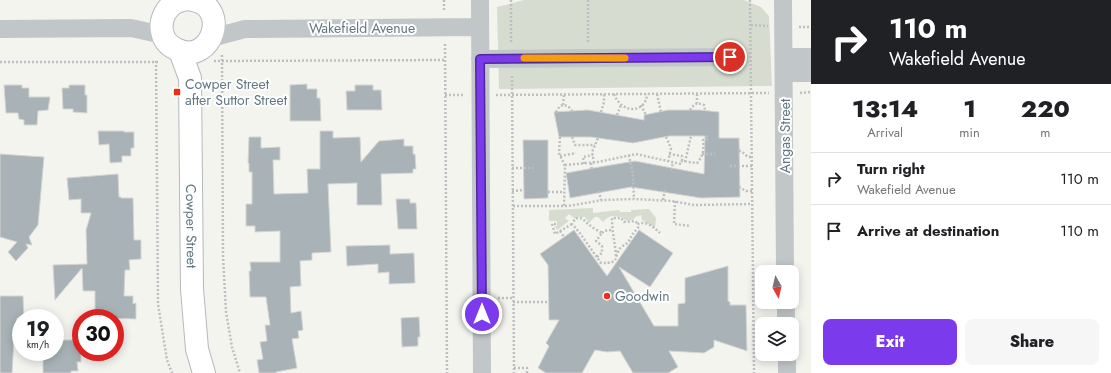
<!DOCTYPE html>
<html lang="en">
<head>
<meta charset="utf-8">
<style>
  :root { --surface:#fff; --page:#f6f6f6; --text:#202124; --muted:#757577; --line:#e0e0e0; --accent:#7c3aed }
  body { margin:0; font-family:Jost,sans-serif; background:var(--page); color:var(--text); height:100vh; display:flex; flex-direction:column; font-size:15px; white-space:nowrap }
  * { box-sizing:border-box; margin:0 }
  p { font-size:13px; color:var(--muted) }
  .icon { flex:none; width:22px; height:22px; fill:none; stroke:currentColor; stroke-width:2; stroke-linecap:round; stroke-linejoin:round }
  .map { position:relative; flex:1; overflow:hidden }
  .details { display:flex; flex-direction:column; background:var(--surface); width:300px }
  .details>* { flex:none }
  .banner { background:#202124; color:#fff; overflow:hidden }
  .needle { width:26px; rotate:172deg }
  .fabs { position:absolute; left:755px; top:265px; display:grid; gap:8px }
  .fabs a { display:grid; place-items:center; width:44px; height:44px; border-radius:8px; background:var(--surface); box-shadow:0 2px 10px #0003; font-size:20px }
  .speed { position:absolute; left:12px; top:309px; display:flex; gap:8px; font-size:20px; font-weight:700; text-align:center }
  .speed>* { display:grid; place-content:center; width:52px; height:52px; border-radius:50%; background:var(--surface); box-shadow:0 2px 10px #0003; line-height:1 }
  .speed small { font-size:10px; font-weight:400 }
  .speed .limit { border:6px solid #d22; background:#fff; color:#111 }
  .pin { position:absolute; display:grid; place-items:center; width:34px; height:34px; color:#fff; margin:-17px; border:2px solid #fff; border-radius:50%; box-shadow:0 1px 4px #0007 }
  .me { position:absolute; width:44px; margin:-22px; rotate:0deg; stroke-linejoin:round; filter:drop-shadow(0 0 3px #0008) }
  .turn { display:flex; align-items:center; gap:14px; height:84px; padding:0 12px; font-size:18px }
  .turn .icon { width:52px; height:52px; stroke-width:2.5 }
  .turn b { display:block; font-size:28px; line-height:34px }
  .eta { display:flex; justify-content:space-evenly; align-items:center; height:68px; text-align:center }
  .eta b { font-size:24px; font-weight:800; line-height:28px }
  .action { display:flex; gap:8px; margin-top:auto; padding:8px 12px }
  .action a { flex:1; height:46px; border-radius:8px; background:var(--accent); color:#fff; font-size:16px; font-weight:800; line-height:46px; text-align:center }
  .action a+a { background:var(--page); color:var(--text) }
  ul { padding:0; list-style:none }
  li { display:flex; align-items:center; gap:12px; height:52px; padding:0 12px; border-top:1px solid var(--line) }
  li div { flex:1 }
  li b { display:block; font-size:15px }
  li em { font-style:normal }
  main { display:flex; flex:1; min-height:0 }
  .map>svg:first-child { display:block }
  .green { fill:#d6dcd0 }
  .building { fill:#a9b3b7; stroke:#d5d5d3 }
  .lines { fill:none; stroke-linecap:round; stroke-linejoin:round }
  .secondary-casing { stroke:#b3babd; stroke-width:24 }
  .path { stroke:#bdbfc1; stroke-width:2.5; stroke-dasharray:2 2; stroke-linecap:butt }
  .street { stroke:#c1c6c8; stroke-width:18 }
  .secondary { stroke:#fff; stroke-width:22 }
  .route-casing { stroke:#51269a; stroke-width:10 }
  .route { stroke:#7c3aed; stroke-width:7 }
  .slow { stroke:#f59e0b; stroke-width:7 }
  .poi-dot { fill:#ee2e15; stroke:#fff; stroke-width:1.5 }
  .labels { text-anchor:middle; dominant-baseline:central; stroke-width:4; stroke-linejoin:round; paint-order:stroke }
  .street-label { font-size:14px; fill:#617883; stroke:#fff }
  .poi-label { font-size:14px; fill:#617883; stroke:#fff; text-anchor:start }
</style>
</head>
<body>
<main>
<div class="map">
<svg width="811" height="373" viewBox="0 0 811 373">
  <rect width="100%" height="100%" fill="#f4f4ef"/>
  <path class="green" d="M524,0H744L761,7L769,16L772,86L499,89L497,7Z
    M593,208V213L619,210L620,212H631V210L649,209L656,218L655,228L642,220L641,215L635,217L634,219L627,221L621,217L611,216L606,219L603,222L598,217H595L589,223L585,217H577L575,219L569,214L565,218L569,221L557,230L555,226H557V221H549V210Z"/>
  <path class="building" d="M307,84V89H317V98H320L321,121H290V85Z
    M4,85H22V88H29V97H50L48,110L38,111L37,125H24V120L19,119L18,113H6Z
    M69,85H85V95H87V113L73,112V109H63L62,88H69Z
    M355,85H373V90H381L382,110H347L346,91H355Z
    M588,110L644,120V115L668,110H700L719,112V138H739L740,197L701,198L631,187L570,198L566,173L605,166L635,161L704,174L705,136H669L633,143L591,137H559L554,112Z
    M98,131H124V132H134V148H131V156H122V162L110,163L109,144L99,145Z
    M320,131H333V138L360,137L361,162L379,141L404,139V146H413V154H415L416,169H413V173L381,174L382,205H357V183L328,184L331,252L312,253V260L300,261L301,286L290,287L291,313L301,311L303,330L298,331L299,338L292,339L297,368L276,372V373H259L257,360L263,359L260,342L267,341L265,325H270L266,297H250L249,271H251L250,262H280V231L255,232V226H246V204H252V172H249V163H248L249,137H261V148L280,147V160H273L274,194L308,193L307,169H320Z
    M523,140H548V198L524,199Z
    M0,154L44,157L38,225L29,237L32,245L26,244L28,248L16,261L8,252L17,242L0,237Z
    M118,174L119,197H121V198H133L134,240H141V259L129,260L130,270H125L124,296H133V304L136,303V319L101,318V311H95V291H83L82,268L55,300L53,265L87,264L86,230L91,213H81V199L69,200L67,178Z
    M396,199H410V203H416L417,229H398Z
    M574,230L607,276L639,230L673,253L650,287L619,267L654,326H678V304L685,303V278L728,266V301L730,302V305H746L747,351L714,340V347L704,353L669,351L678,367L668,373H633L620,351L607,352L595,350L582,373H546L538,368L549,346L546,343L559,320H549L548,265L540,254Z
    M390,245V254L414,253L415,283L389,284V272L378,273V264L347,266L346,246Z
    M0,296H23L24,318H17V328H16V341H14L12,373H0Z
    M419,317L420,337H418V346L402,347L401,318Z
    M55,340H81V362H77L78,371H71V373H43V352H55Z"/>
  <g class="lines">
    <defs>
      <g id="secondary">
        <path d="M183,0C167,3 158,20 163,35C165,42 171,47 178,50C212,65 231,6 192,0"/>
        <path id="s1" d="M180,51L190,78L192,289L197,349L204,373"/>
      </g>
    </defs>
    <use href="#secondary" class="secondary-casing"/>
    <path class="path" d="M444,0V11
      M511,0V43
      M750,0L754,373
      M751,25L768,26
      M799,27H811
      M588,42V0
      M445,44L447,373
      M222,55L223,256L226,312L232,347L240,373
      M156,61L158,304L167,360L172,373
      M214,61L445,60
      M0,62H159
      M512,76L514,373
      M800,93L811,92
      M614,94C621,114 646,114 647,94
      M657,94L661,112
      M697,94V103
      M445,95H465
      M496,95L769,93
      M563,105L564,95
      M641,105L646,115
      M690,110L692,107L697,103L704,105L705,110
      M556,112L560,106C565,104 569,106 572,111
      M601,112L604,102V94
      M617,115L621,105
      M560,137L559,153L565,166L564,206
      M572,137L575,145H595
      M666,137L671,148L668,162
      M739,151H741L748,157H752
      M669,154L682,156V161
      M702,154H715
      M629,155L633,176L634,199
      M560,156L576,153
      M685,162L691,136
      M591,163L592,171
      M594,163L592,152L598,138
      M584,164L583,157L593,155
      M565,165L598,162L636,154L681,164L682,161L697,163C703,157 704,148 703,140L708,139L706,135
      M730,166H752
      M512,168H533
      M671,170L673,163
      M739,187L746,191H752
      M512,191L524,190
      M599,191L601,200
      M548,192H564
      M663,200L665,190
      M675,201L674,224L690,226
      M513,206H568L603,200L634,199L672,201L694,205L752,204
      M556,224H552L555,234L572,224
      M560,231L564,237
      M602,233L604,231L612,230
      M616,256C615,243 612,231 612,218H621L624,222L635,221L638,224
      M597,257L602,253V246L596,241L602,233C597,230 591,227 587,223C582,218 577,214 572,224L579,232L601,263C622,263 612,258 621,247C624,245 627,244 629,241C632,235 632,234 638,228V224C647,220 654,228 660,233
      M498,298H513
      M513,302H548
      M514,368H527V373"/>
    <path class="street" d="M480,0L482,373
      M783,0L785,272
      M0,29L131,28L163,35
      M211,38L245,29L479,27
      M784,57H811
      M480,59L730,57
      M784,73H811
      M786,302V324
      M787,354V373"/>
    <use href="#secondary" class="secondary"/>
  </g>
  <g class="lines">
    <defs>
      <path id="route" d="M482,314L480,59L730,57"/>
    </defs>
    <use href="#route" class="route-casing"/>
    <use href="#route" class="route"/>
    <path class="slow" d="M524,58H625"/>
  </g>
  <g class="poi-dot">
    <rect x="173" y="88" width="8" height="8" rx="2"/>
    <circle cx="607" cy="296" r="4"/>
  </g>
  <g class="labels">
    <g class="street-label">
      <text x="362" y="28">Wakefield Avenue</text>
      <text transform="translate(785 136) rotate(-90)">Angas Street</text>
      <text stroke="none"><textPath href="#s1" startOffset="177">Cowper Street</textPath></text>
    </g>
    <g class="poi-label">
      <text x="185" y="84">Cowper Street<tspan x="185" dy="16">after Suttor Street</tspan></text>
      <text x="615" y="296">Goodwin</text>
    </g>
  </g>
</svg>
<div class="fabs">
<a><svg class="needle" viewBox="-14 -14 28 28"><path d="M0-13l5 13h-10z" fill="#e53935"/><path d="M0 13l5-13h-10z" fill="#757577"/></svg></a>
<a><svg class="icon" aria-label="layers" viewBox="0 0 24 24"><path d="M12 4l9 5-9 5-9-5zM3 14l9 5 9-5"/></svg></a>
</div>
<div class="speed"><div>19<small>km/h</small></div><div class="limit">30</div></div>
<div class="pin" style="left:730px;top:57px;background:#d93025"><svg class="icon" aria-label="arrive" viewBox="0 0 24 24"><path d="M6 21V4h12l-3 4 3 4H6"/></svg></div>
<svg class="me" style="left:482px;top:314px" viewBox="-20 -20 40 40"><circle r="17" fill="#7c3aed" stroke="#fff" stroke-width="3"/><path d="M0-11L8 9 0 5-8 9z" fill="#fff"/></svg>
</div>
<section class="details">
<div class="banner">
<div class="turn"><svg class="icon" aria-label="right" viewBox="0 0 24 24"><path d="M7 20v-9h11M14 6l5 5-5 5"/></svg><div><b>110 m</b>Wakefield Avenue</div></div>
</div>
<div class="eta">
<div><b>13:14</b><p>Arrival</p></div>
<div><b>1</b><p>min</p></div>
<div><b>220</b><p>m</p></div>
</div>
<ul>
<li><svg class="icon" aria-label="right" viewBox="0 0 24 24"><path d="M7 20v-9h11M14 6l5 5-5 5"/></svg><div><b>Turn right</b><p>Wakefield Avenue</p></div><em>110 m</em></li>
<li><svg class="icon" aria-label="arrive" viewBox="0 0 24 24"><path d="M6 21V4h12l-3 4 3 4H6"/></svg><div><b>Arrive at destination</b></div><em>110 m</em></li>
</ul>
<div class="action"><a>Exit</a><a>Share</a></div>
</section>
</main>
</body>
</html>
